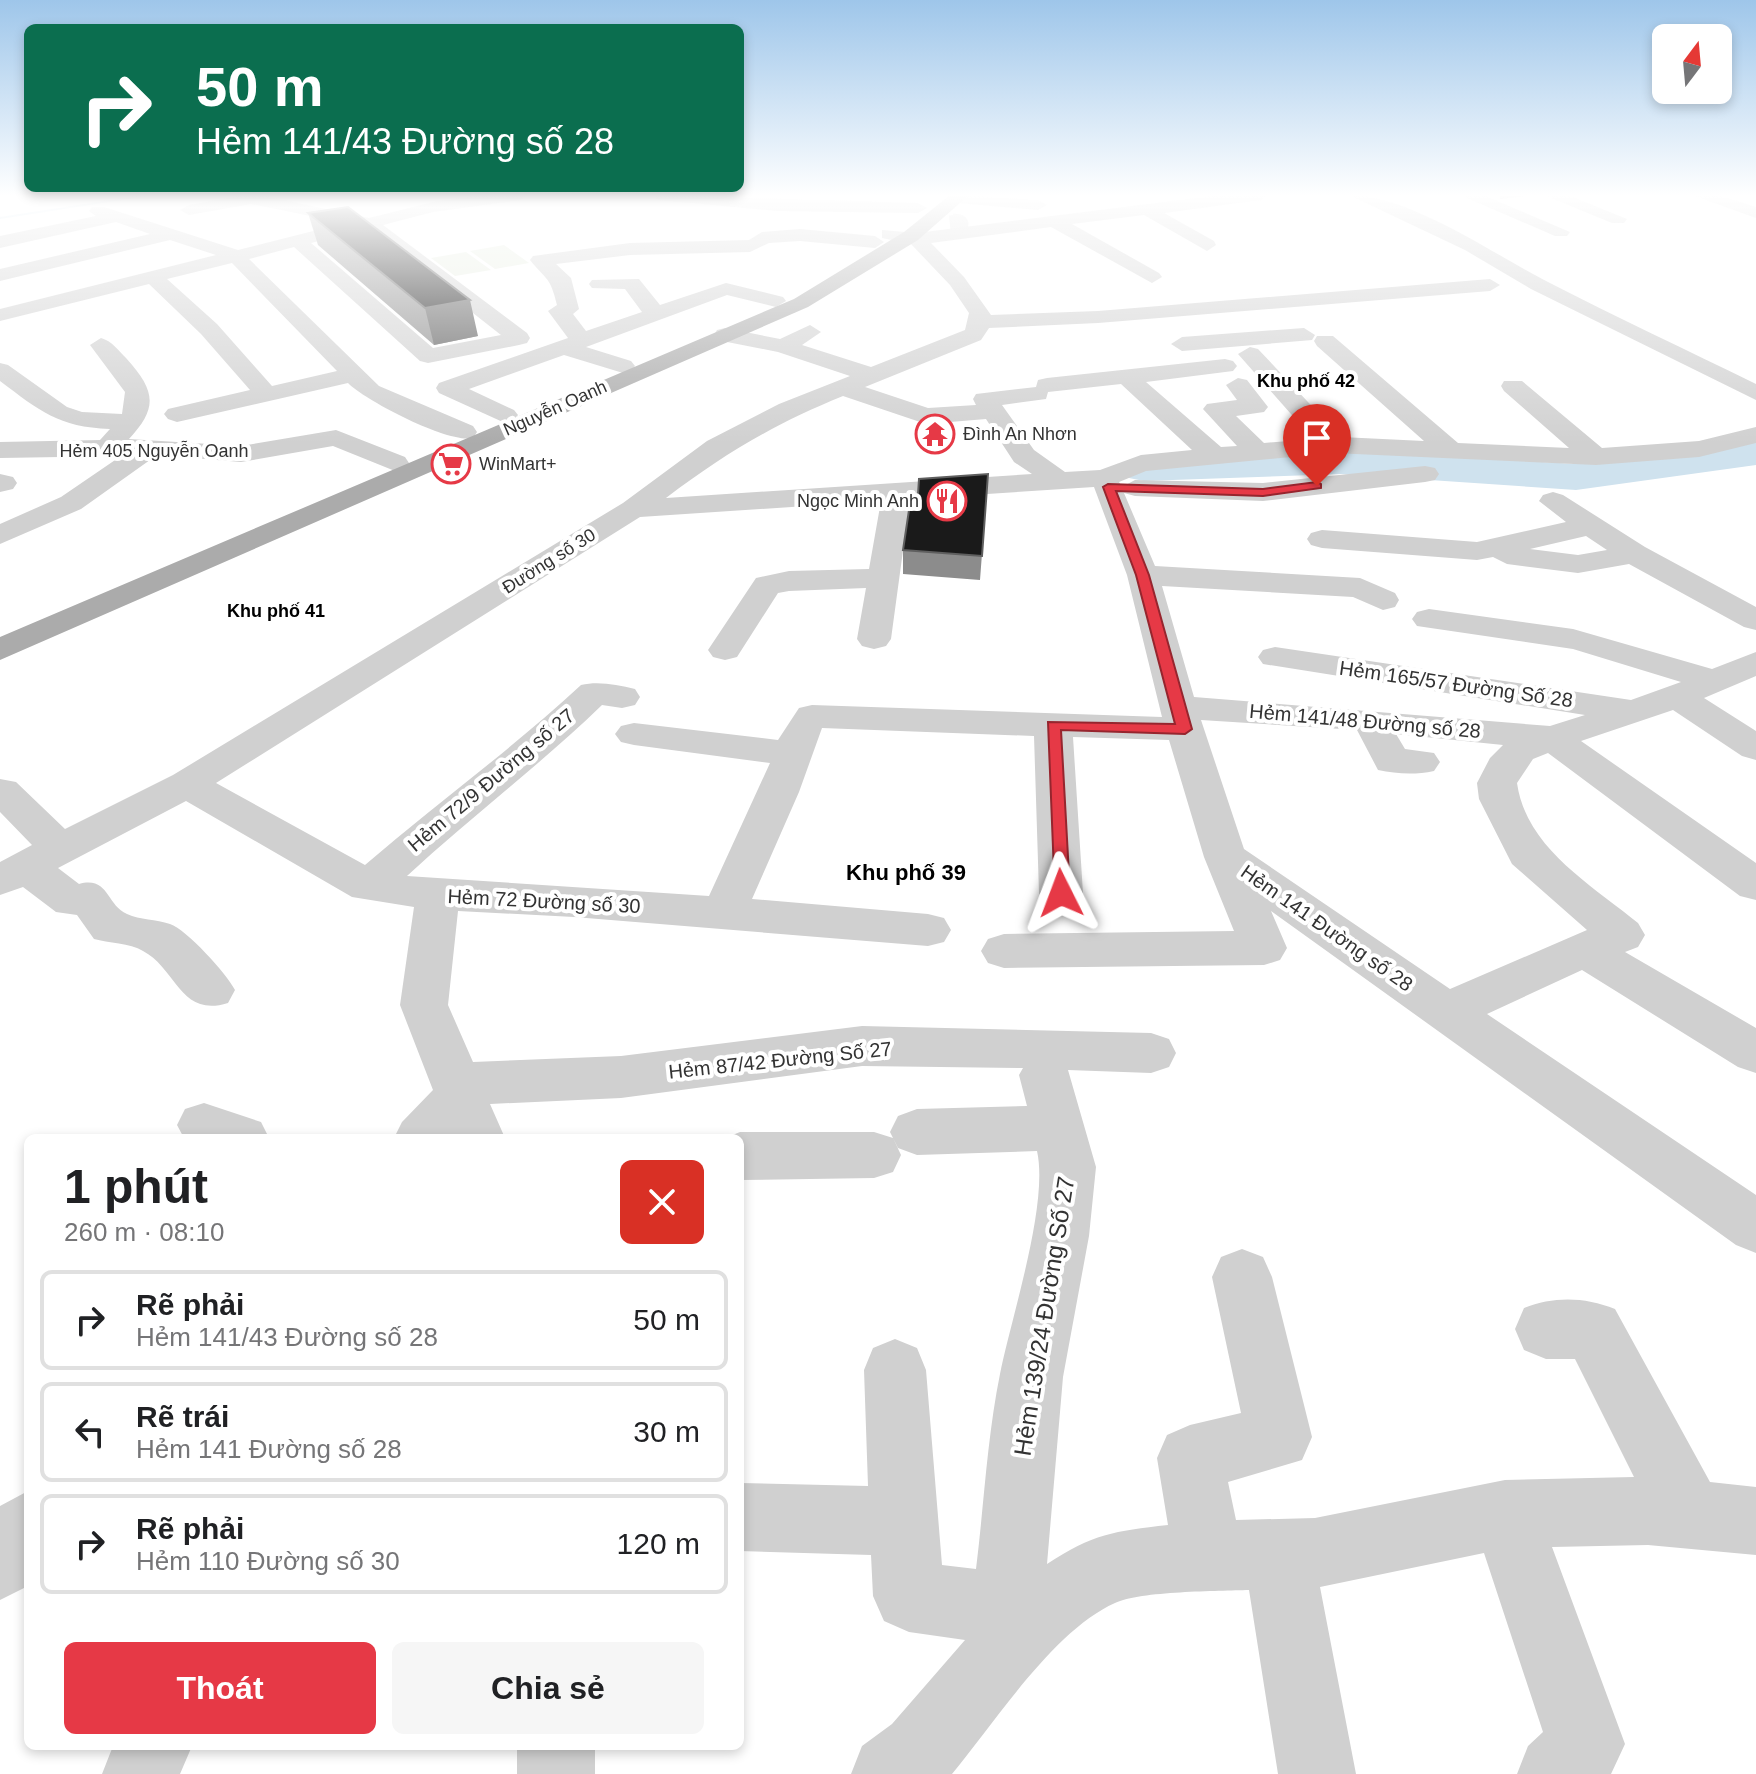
<!DOCTYPE html>
<html lang="vi">
<head>
<meta charset="utf-8">
<style>
  :root { --surface:#fff; --page:#f6f6f6; --text:#202124; --muted:#757577; --line:#e0e0e0; --accent:#e63946 }
  body { margin:0; font-family:Helvetica,sans-serif; background:var(--page); color:var(--text); height:100vh; display:flex; flex-direction:column; font-size:30px; white-space:nowrap }
  * { box-sizing:border-box; margin:0 }
  p { font-size:26px; color:var(--muted) }
  .icon { flex:none; width:44px; height:44px; fill:none; stroke:currentColor; stroke-width:2; stroke-linecap:round; stroke-linejoin:round }
  .map { position:relative; flex:1; overflow:hidden }
  .sheet { position:absolute; left:24px; top:1134px; width:720px; height:616px; display:flex; flex-direction:column; background:var(--surface); border-radius:12px; box-shadow:0 4px 12px #0003 }
  .sheet>* { flex:none }
  .top-card { position:absolute; left:24px; top:24px; width:720px; height:168px; border-radius:12px; box-shadow:0 4px 12px #0003; background:#0b6e4f; color:#fff; overflow:hidden }
  .needle { width:52px; rotate:16deg }
  .buttons { position:absolute; left:1652px; top:24px; display:grid; gap:16px }
  .buttons a { display:grid; place-items:center; width:80px; height:80px; border-radius:12px; background:var(--surface); box-shadow:0 4px 12px #0003; font-size:40px }
  .pin { position:absolute; display:grid; place-items:center; width:68px; height:68px; color:#fff; margin:-82px -34px; border-radius:50% 50% 50% 0; rotate:-45deg; box-shadow:0 0 8px #0007 }
  .pin .icon { rotate:45deg }
  .me { position:absolute; width:88px; margin:-44px; rotate:357deg; stroke-linejoin:round; filter:drop-shadow(0 0 6px #0008) }
  .turn { display:flex; align-items:center; gap:28px; height:168px; padding:0 40px; font-size:36px }
  .turn .icon { width:104px; height:104px; stroke-width:2.5 }
  .turn b { display:block; font-size:56px; line-height:68px }
  .round { display:grid; place-items:center; flex:none; width:84px; height:84px; border-radius:12px; background:var(--page) }
  .summary { display:flex; align-items:center; justify-content:space-between; height:136px; padding:0 40px }
  h1 { font-size:48px; font-weight:700; line-height:60px }
  .action { display:flex; gap:16px; margin-top:auto; padding:16px 40px }
  .action a { flex:1; height:92px; border-radius:12px; background:var(--accent); color:#fff; font-size:32px; font-weight:700; line-height:92px; text-align:center }
  .action a+a { background:var(--page); color:var(--text) }
  ul { padding:0; list-style:none }
  li { display:flex; align-items:center; gap:24px; height:100px; margin:0 16px 12px; padding:0 24px; border:4px solid var(--line); border-radius:12px }
  li div { flex:1 }
  li b { display:block; font-size:30px }
  li em { font-style:normal }
  .map>svg:first-child { display:block }
  .green { fill:#e6ecdf }
  .lines { fill:none; stroke-linecap:round; stroke-linejoin:round }
  .stream { fill:#cfe2ee; fill-rule:evenodd }
  .river { fill:#cfe2ee; fill-rule:evenodd }
  .minor-tunnel { stroke:#d6d6d6; stroke-width:19; stroke-dasharray:19 10; stroke-linecap:butt }
  .minor { fill:#d0d0d0; fill-rule:evenodd }
  .major { fill:#ababab; fill-rule:evenodd }
  .wall { fill:#8c8c8c }
  .shaded-wall { fill:#5f5f5f }
  .building { fill:#1a1a1a; stroke:#5f5f5f; stroke-width:2 }
  .route { fill:#e63946; stroke:#96252e; stroke-width:2 }
  .labels { text-anchor:middle; dominant-baseline:central; stroke-width:8; stroke-linejoin:round; paint-order:stroke }
  .far-neighbourhood-label { font-size:18px; font-weight:bold; fill:#000; stroke:#fff }
  .far-street-label { font-size:18px; fill:#333; stroke:#fff }
  .far-poi-label { font-size:18px; fill:#333; stroke:#fff; text-anchor:start }
  .street-label { font-size:20px; fill:#333; stroke:#fff }
  .neighbourhood-label { font-size:22px; font-weight:bold; fill:#000; stroke:#fff }
  .near-street-label { font-size:24px; fill:#333; stroke:#fff }
</style>
</head>
<body>
<div class="map">
<svg width="1756" height="1774" viewBox="0 0 1756 1774">
  <rect width="100%" height="100%" fill="#fff"/>
  <path class="green" d="M504,245L529,263L495,269L470,251Z
    M466,252L491,270L455,276L431,258Z"/>
  <g class="lines">
    <path class="stream" d="M143,195H154L0,219V217Z"/>
    <path class="river" d="M1756,441V465L1576,490L1341,474L1144,481L1129,478L1123,469L1129,460L1144,457L1341,450L1576,464Z"/>
    <path class="minor-tunnel" d="M950,225L959,224L952,223"/>
    <path class="minor" d="M244,195H270L269,197L369,218L433,202L482,195H528L520,200L433,212L383,225L527,333L530,338L527,343L519,345L428,363L420,361L294,247L249,259L379,386L473,426L477,432L473,438C449,444 366,401 348,383L177,422L168,419L164,414L168,409L250,390L201,334L149,284L0,321V309L216,255L170,240L0,281V269L150,234L116,222L0,248V236L96,216L89,211L92,207H104L238,250L345,223L251,204L189,215L180,210L189,205ZM366,229L501,335L433,348L311,243ZM232,263L337,371L272,386L217,324L167,279Z
      M651,195L918,203L927,208L918,213L777,211L659,200Z
      M951,195L1038,200L1047,205L1038,210L957,203L951,202Z
      M1220,195H1269L1261,200L1164,213L1214,241L1216,245L1207,251L1144,215L1072,224L1159,273L1162,277L1152,283L1051,227L931,243L964,277L991,315L1098,311L1490,279L1500,285L1490,291L1098,323L989,328L981,340L865,387L928,408L976,405L973,399L976,394L1036,387L1038,380L1047,378L1225,359L1233,361L1237,366L1233,371L1146,382L1221,447L1237,446L1203,409L1207,404L1237,400L1226,385L1238,378L1247,380L1268,407L1264,412L1236,416L1264,443L1313,439L1238,354L1250,347L1258,349L1341,437L1424,441L1317,346L1314,341L1317,336H1333L1458,443L1569,448L1504,391L1501,386L1504,381H1522L1602,448L1699,441L1756,427V443L1699,457L1596,465L1333,453L1146,471L1119,482L1122,487L1135,480L1263,483L1425,466L1435,468L1439,474L1435,480L1425,482L1263,501L1135,496L1124,493L1155,566L1360,578L1395,593L1399,600L1395,607L1383,610L1353,597L1162,586L1194,697L1550,726L1585,715L1263,664L1258,657L1263,650L1275,647L1631,700L1681,682L1573,649L1417,626L1412,619L1417,612L1429,609L1573,629L1712,669L1756,652V676L1704,698L1756,731V760L1742,756L1673,710L1581,741L1756,863V900L1740,896L1548,753L1533,759L1517,783C1526,848 1592,885 1638,923L1645,935L1638,947L1625,952L1756,1028V1073L1738,1067L1582,970L1487,1014L1756,1195V1253L1736,1245L1271,911L1287,948L1280,960L1264,965L1004,968L988,963L981,951L988,939L1004,934L1234,931L1204,857L1169,740L1073,737L1083,893L1077,904L1061,908L1045,904L1039,893L1034,736L822,728L799,792L752,899L928,914L944,918L951,930L944,942L928,946L574,917L458,911L448,1005L473,1062L621,1056L862,1026L1151,1033L1169,1039L1176,1053L1169,1067L1151,1073L1068,1070L1096,1167L1089,1236L1063,1377L1047,1564C1093,1534 1114,1531 1168,1525L1157,1458L1167,1435L1190,1425L1241,1413L1212,1277L1221,1257L1242,1249L1263,1257L1272,1277L1312,1437L1302,1460L1228,1482L1236,1520L1315,1518L1505,1480L1634,1477L1575,1359H1546L1524,1350L1515,1329L1524,1308C1554,1296 1585,1297 1615,1309L1710,1482L1756,1487V1555L1648,1545L1552,1547L1625,1744L1611,1774H1517L1528,1746L1543,1732L1484,1553L1320,1587L1356,1774H1278L1249,1590C1219,1591 1140,1591 1115,1603C1054,1630 995,1722 952,1774H851L862,1746L892,1724L965,1640L909,1632L884,1621L873,1596L871,1555L740,1551V1483L868,1486L864,1370L873,1348L895,1339L917,1348L926,1370L942,1565L976,1569C984,1505 987,1438 1000,1374C1011,1318 1049,1204 1037,1151L917,1155L898,1148L890,1132L898,1116L917,1109L1027,1106L1019,1075L1023,1068L862,1066L621,1098L490,1104L505,1138H394L402,1122L433,1090L400,1005L414,907L352,897L186,801L58,868L79,884C109,876 106,905 127,914C140,920 156,919 170,924C187,930 226,973 235,990L228,1003C180,1018 177,969 143,951C130,943 108,943 94,939L77,915L56,912L23,887L0,895V862L32,845L0,812V779L16,782L65,829L173,775L623,503L707,441L779,404L850,376L778,352L717,340L714,335L717,330L725,328L780,339L810,325L821,332L802,345L871,367L965,330L969,313L950,285L911,244L882,238V230L917,233ZM1121,384L1192,450L1141,455L1100,470L1065,472L1034,450L1002,405L1046,399L1048,392ZM843,396L926,424L986,419L1014,462L1032,474L666,498C724,454 774,424 843,396ZM1094,487L1127,575L1162,717L812,705L799,708L778,740L634,723L621,726L615,734L621,742L634,745L770,763L709,896L407,876C471,817 540,765 602,705L622,708L635,705L640,697L635,689C617,685 599,681 581,685C512,749 436,804 365,865L216,783L640,517L881,501L869,569L789,571L756,578L708,650L713,657L725,660L737,657L778,593L789,591L866,588L857,639L862,646L874,649L886,646L891,639L910,499ZM1201,720L1357,730L1378,770C1397,774 1415,775 1434,771L1440,762L1434,753L1405,749L1396,734L1503,745L1490,758L1477,783L1479,799L1512,864L1587,930L1450,989L1244,849Z
      M1349,195C1410,195 1493,254 1548,282C1616,317 1687,350 1756,384V400L1531,289L1465,250Z
      M1460,195H1483L1570,232L1567,236H1555Z
      M1544,195H1568L1627,219L1624,223H1612Z
      M1692,195H1718L1756,207V218Z
      M800,229L875,236L884,242L875,248L800,241L769,243L750,252L630,255L556,264L571,278L579,309L573,314L586,331L642,312L625,289L592,288L589,284L592,280L639,279L660,305L726,283L783,297L786,301L776,307L727,295L586,347L631,361L635,366L631,371L623,373L564,355L469,389L514,410L518,415L514,420L505,423L439,393L436,388L439,383L568,338L548,311L557,305C550,276 547,281 530,260L533,256L630,243L749,240L762,232Z
      M1304,328L1315,335L1312,340L1182,351L1171,344L1182,337Z
      M101,338C112,341 118,350 126,358C156,391 158,408 129,439L241,446L336,430L405,457L409,463L405,469L395,471L333,446L241,462L157,455L81,509L0,544V524L61,497L121,456L0,458V442L100,440L110,429C58,427 40,411 0,381V363L8,365L67,407L82,412L122,414L125,392L90,345Z
      M0,474L13,477L17,483L13,489L0,492Z
      M1553,492L1563,495L1645,547L1756,607V630L1744,627L1629,564L1578,573L1507,564L1493,557L1477,560L1322,548L1311,545L1307,539L1311,533L1322,530L1477,542L1566,522L1539,501L1543,495ZM1586,536L1607,550L1578,555L1530,549Z
      M204,1103L261,1122L269,1138H184L177,1125L185,1109Z
      M740,1132H874L893,1138L901,1155L893,1172L874,1178L740,1180V1138H725Z
      M28,1491V1586L0,1600V1506Z
      M113,1746H192L180,1774H102Z
      M517,1746H595V1774H517Z"/>
    <path class="major" d="M950,195H969L918,240L808,307L0,660V637L794,299L904,232Z"/>
  </g>
  <path class="wall" d="M308,213L478,336L434,345L318,245Z
    M988,474L980,580L903,574V550L917,510Z"/>
  <path class="shaded-wall" d="M1501,195H1535L1500,199Z
    M470,300L478,336L434,345L425,308Z"/>
  <path class="building" d="M348,207L470,300L425,308L308,213Z
    M988,474L982,556L903,550L909,510H917L919,479Z"/>
  <linearGradient id="sky" x2="0" y2="1"><stop stop-color="#9ec6ea"/><stop offset="0.44" stop-color="#fff"/><stop offset="1" stop-color="#fff" stop-opacity="0"/></linearGradient>
  <rect width="1756" height="444" fill="url(#sky)"/>
  <path class="route" d="M1317,482L1321,484V488L1263,496L1116,491L1149,575L1192,729L1185,734L1061,730L1070,893L1061,900L1055,898L1048,722L1175,724L1136,575L1103,487L1108,484L1263,489Z"/>
  <defs>
    <symbol id="temple-ring" viewBox="-11 -11 22 22"><circle r="9.5" fill="#fff" stroke="#e63946" stroke-width="1.5"/><path d="M0-6L5-2H3V0L6.5 2.5H4V6H1.5V3h-3V6H-4V2.5H-6.5L-3 0V-2H-5Z" fill="#e63946"/></symbol>
    <symbol id="supermarket-ring" viewBox="-11 -11 22 22"><circle r="9.5" fill="#fff" stroke="#e63946" stroke-width="1.5"/><path d="M-6-5.5h2.5l.6 2H6L4.5 2H-2.5L-4.4-4H-6ZM-1.5 3.2a1.3 1.3 0 1 0 .1 0ZM3 3.2a1.3 1.3 0 1 0 .1 0Z" fill="#e63946"/></symbol>
    <symbol id="restaurant-ring" viewBox="-11 -11 22 22"><circle r="9.5" fill="#fff" stroke="#e63946" stroke-width="1.5"/><path d="M-5-6h1v4h1v-4h1v4h1v-4h1v5L-1.5 .5V6h-2V.5L-5-1ZM5-6V6H3V1.5H1.5Q1.5-4 5-6Z" fill="#e63946"/></symbol>
  </defs>
  <g fill-rule="evenodd">
    <use href="#temple-ring" x="913" y="412" width="44" height="44"/>
    <use href="#supermarket-ring" x="429" y="442" width="44" height="44"/>
    <use href="#restaurant-ring" x="925" y="479" width="44" height="44"/>
  </g>
  <g class="labels">
    <g class="far-neighbourhood-label">
      <text x="1306" y="381">Khu phố 42</text>
      <text x="276" y="611">Khu phố 41</text>
    </g>
    <g class="far-street-label">
      <text transform="translate(555 408) rotate(-24)">Nguyễn Oanh</text>
      <text x="154" y="451">Hẻm 405 Nguyễn Oanh</text>
      <text transform="translate(549 561) rotate(-32)">Đường số 30</text>
    </g>
    <g class="far-poi-label">
      <text x="963" y="434">Đình An Nhơn</text>
      <text x="479" y="464">WinMart+</text>
      <text x="919" y="501" text-anchor="end">Ngọc Minh Anh</text>
    </g>
    <g class="street-label">
      <text transform="translate(1456 684) rotate(8)">Hẻm 165/57 Đường Số 28</text>
      <text transform="translate(1365 721) rotate(5)">Hẻm 141/48 Đường số 28</text>
      <text transform="translate(491 780) rotate(-40)">Hẻm 72/9 Đường số 27</text>
      <text transform="translate(544 901) rotate(3)">Hẻm 72 Đường số 30</text>
      <text transform="translate(1327 928) rotate(35)">Hẻm 141 Đường số 28</text>
      <text transform="translate(780 1060) rotate(-6)">Hẻm 87/42 Đường Số 27</text>
    </g>
    <g class="neighbourhood-label">
      <text x="906" y="872">Khu phố 39</text>
    </g>
    <g class="near-street-label">
      <text transform="translate(1044 1316) rotate(-81)">Hẻm 139/24 Đường Số 27</text>
    </g>
  </g>
</svg>
<div class="buttons">
<a><svg class="needle" viewBox="-14 -14 28 28"><path d="M0-13l5 13h-10z" fill="#e53935"/><path d="M0 13l5-13h-10z" fill="#757577"/></svg></a>
</div>
<div class="pin" style="left:1317px;top:486px;background:#d93025"><svg class="icon" aria-label="arrive" viewBox="0 0 24 24"><path d="M6 21V4h12l-3 4 3 4H6"/></svg></div>
<svg class="me" style="left:1061px;top:893px" viewBox="-20 -20 40 40"><path d="M0-17L14 15 0 8-14 15z" fill="#e63946" stroke="#fff" stroke-width="4"/></svg>
<div class="top-card">
<div class="turn"><svg class="icon" aria-label="right" viewBox="0 0 24 24"><path d="M7 20v-9h11M14 6l5 5-5 5"/></svg><div><b>50 m</b>Hẻm 141/43 Đường số 28</div></div>
</div>
<section class="sheet">
<div class="summary"><div><h1>1 phút</h1><p>260 m · 08:10</p></div><a class="round" style="background:#d93025;color:#fff"><svg class="icon" aria-label="close" viewBox="0 0 24 24"><path d="M6 6l12 12M18 6L6 18"/></svg></a></div>
<ul>
<li><svg class="icon" aria-label="right" viewBox="0 0 24 24"><path d="M7 20v-9h11M14 6l5 5-5 5"/></svg><div><b>Rẽ phải</b><p>Hẻm 141/43 Đường số 28</p></div><em>50 m</em></li>
<li><svg class="icon" aria-label="left" viewBox="0 0 24 24"><path d="M17 20v-9H6M10 6l-5 5 5 5"/></svg><div><b>Rẽ trái</b><p>Hẻm 141 Đường số 28</p></div><em>30 m</em></li>
<li><svg class="icon" aria-label="right" viewBox="0 0 24 24"><path d="M7 20v-9h11M14 6l5 5-5 5"/></svg><div><b>Rẽ phải</b><p>Hẻm 110 Đường số 30</p></div><em>120 m</em></li>
</ul>
<div class="action"><a>Thoát</a><a>Chia sẻ</a></div>
</section>
</div>
</body>
</html>
